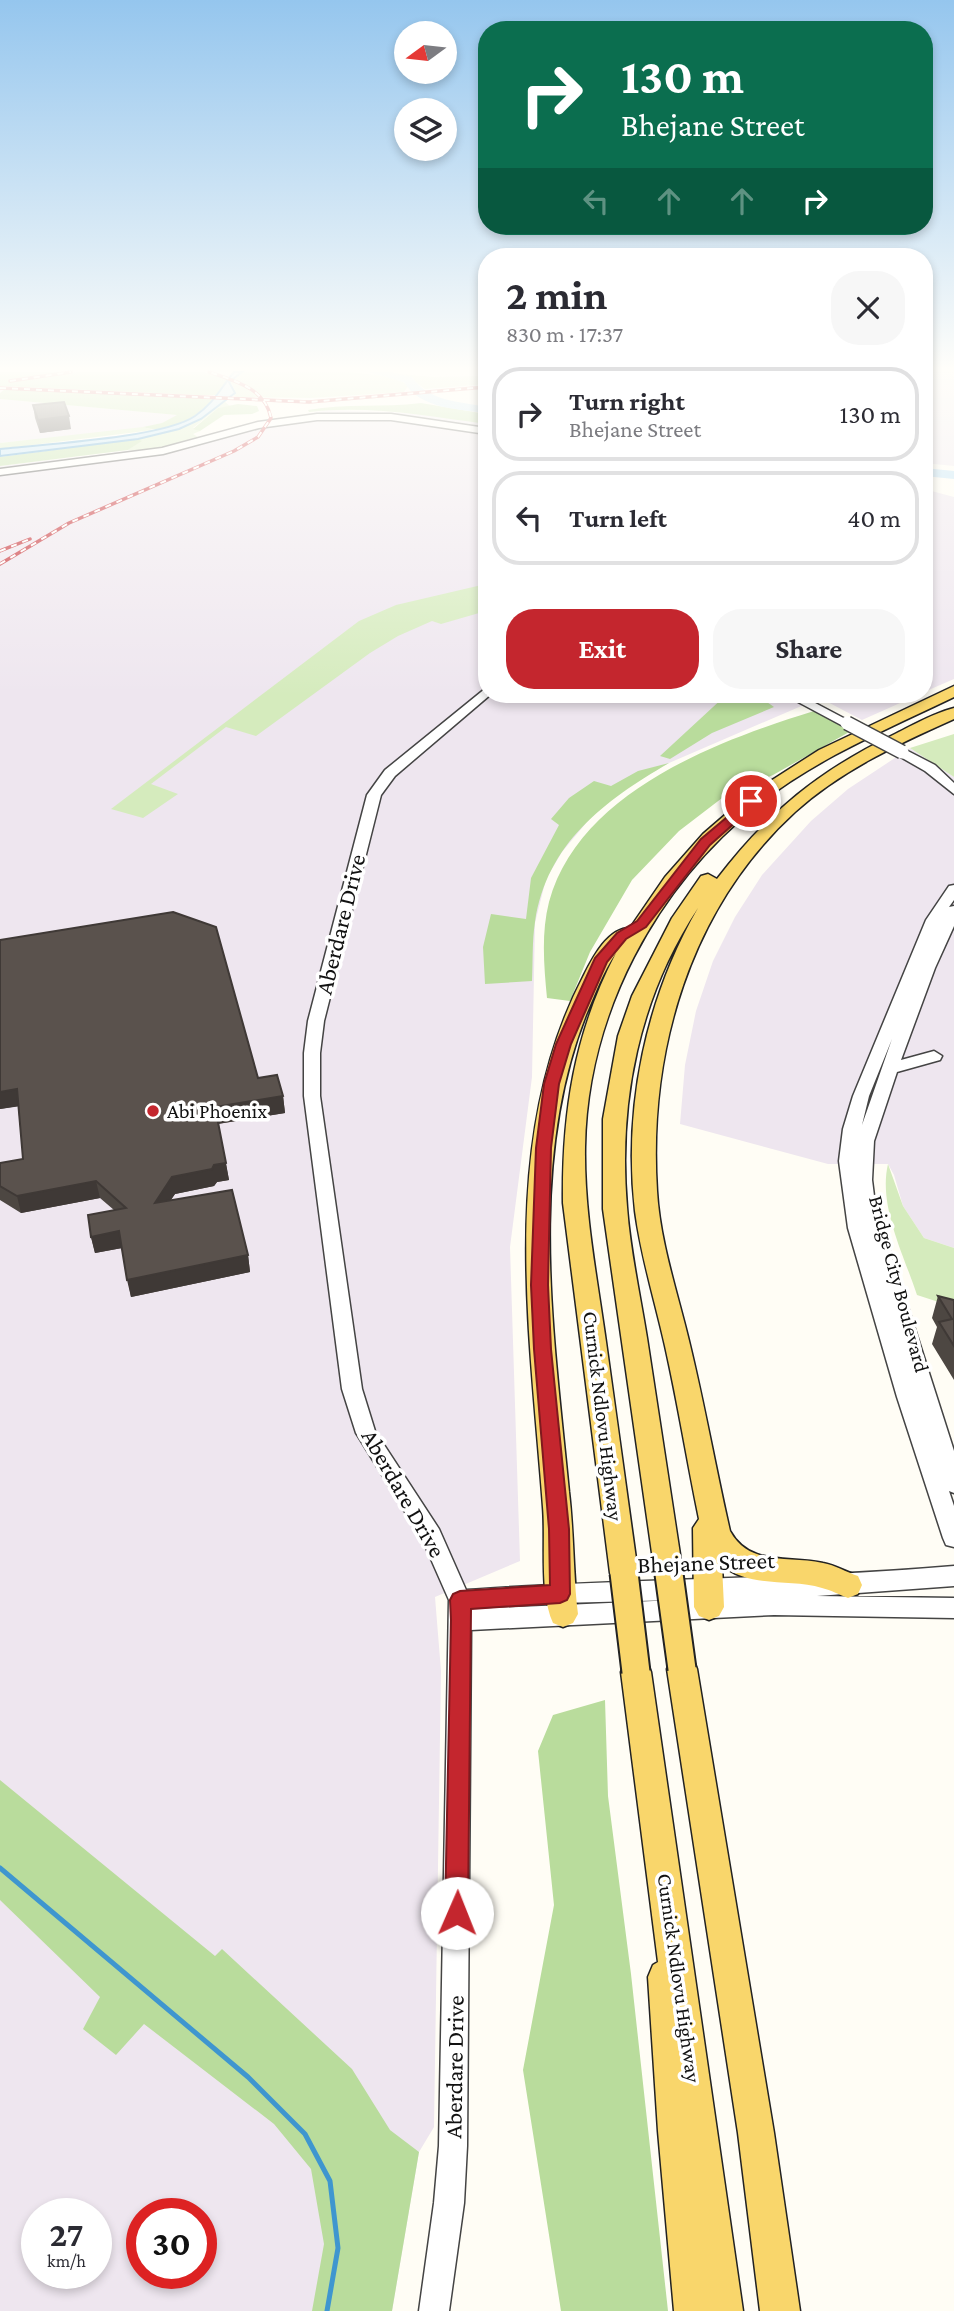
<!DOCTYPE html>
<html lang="en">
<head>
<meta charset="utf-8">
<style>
  :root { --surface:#fff; --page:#f7f7f7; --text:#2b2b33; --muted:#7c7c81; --line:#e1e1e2; --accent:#c4262e }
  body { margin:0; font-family:"Crimson Pro",serif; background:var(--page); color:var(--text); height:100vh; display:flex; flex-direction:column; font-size:26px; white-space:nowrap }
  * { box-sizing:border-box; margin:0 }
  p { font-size:23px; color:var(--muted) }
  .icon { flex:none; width:38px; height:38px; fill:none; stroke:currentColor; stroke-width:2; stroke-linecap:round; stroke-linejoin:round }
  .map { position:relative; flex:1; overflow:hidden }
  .panel { position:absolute; left:478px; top:248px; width:455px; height:455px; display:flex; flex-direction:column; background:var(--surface); border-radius:28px; box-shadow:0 4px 10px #0003 }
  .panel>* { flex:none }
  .top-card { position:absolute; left:478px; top:21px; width:455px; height:214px; border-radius:28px; box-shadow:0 4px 10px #0003; background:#0b6e4f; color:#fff; overflow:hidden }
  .needle { width:46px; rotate:255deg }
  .buttons { position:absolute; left:394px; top:21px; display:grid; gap:14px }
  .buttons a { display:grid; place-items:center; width:63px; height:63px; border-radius:50%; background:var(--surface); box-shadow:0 4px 10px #0003; font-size:35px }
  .speed { position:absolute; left:21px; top:2198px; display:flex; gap:14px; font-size:35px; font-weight:700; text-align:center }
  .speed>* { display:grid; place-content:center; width:91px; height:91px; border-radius:50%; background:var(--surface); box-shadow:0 4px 10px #0003; line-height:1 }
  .speed small { font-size:18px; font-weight:400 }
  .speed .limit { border:10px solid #d22; background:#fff; color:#111 }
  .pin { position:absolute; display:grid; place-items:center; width:60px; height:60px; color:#fff; margin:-30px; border:4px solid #fff; border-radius:50%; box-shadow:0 2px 7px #0007 }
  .me { position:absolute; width:77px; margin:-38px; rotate:1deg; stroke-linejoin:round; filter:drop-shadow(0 0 5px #0008) }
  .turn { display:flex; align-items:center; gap:24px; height:147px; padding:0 28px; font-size:32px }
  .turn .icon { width:91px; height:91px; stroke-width:2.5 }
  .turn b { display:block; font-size:49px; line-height:60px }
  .lanes { display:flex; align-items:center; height:66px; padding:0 28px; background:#0003; justify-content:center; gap:35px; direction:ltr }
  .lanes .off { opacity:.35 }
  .round { display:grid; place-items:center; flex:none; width:74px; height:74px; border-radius:28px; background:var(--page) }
  .headline { display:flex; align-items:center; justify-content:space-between; height:119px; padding:0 28px }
  h1 { font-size:42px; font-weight:700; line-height:52px }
  .cta { display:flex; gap:14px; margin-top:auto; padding:14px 28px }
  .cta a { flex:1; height:80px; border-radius:28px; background:var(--accent); color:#fff; font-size:28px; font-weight:700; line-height:80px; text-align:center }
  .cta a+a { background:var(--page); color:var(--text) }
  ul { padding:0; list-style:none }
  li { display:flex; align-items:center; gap:21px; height:94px; margin:0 14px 10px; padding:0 14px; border:4px solid var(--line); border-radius:28px }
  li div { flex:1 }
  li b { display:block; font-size:26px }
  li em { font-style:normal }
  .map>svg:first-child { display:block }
  .industrial { fill:#eee6ef; fill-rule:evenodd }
  .green { fill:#d5ebbd }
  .forest { fill:#b9dc9c }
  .water { fill:#b9e0f7; stroke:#3f96cf; stroke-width:2 }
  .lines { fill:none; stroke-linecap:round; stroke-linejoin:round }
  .stream { stroke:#3f96cf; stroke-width:5 }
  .river { fill:#b9e0f7; fill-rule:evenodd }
  .minor-casing { stroke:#444; stroke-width:3 }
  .major-casing { stroke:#222; stroke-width:3 }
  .minor { fill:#fff; fill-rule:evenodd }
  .major { fill:#f9d66b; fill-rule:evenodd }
  .rail-casing { stroke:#c4262e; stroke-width:3.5 }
  .rail { stroke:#fff; stroke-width:2; stroke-dasharray:6; stroke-linecap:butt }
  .minor-bridge-casing { stroke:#444; stroke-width:16; stroke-linecap:butt }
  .major-bridge-casing { stroke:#222; stroke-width:31; stroke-linecap:butt }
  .minor-bridge { stroke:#fff; stroke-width:13 }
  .major-bridge { stroke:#f9d66b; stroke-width:27 }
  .wall { fill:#4d4742 }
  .shaded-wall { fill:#3f3936 }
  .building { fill:#5a524d; stroke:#3f3936; stroke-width:2 }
  .route { fill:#c4262e; stroke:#7f191e; stroke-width:2 }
  .poi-dot { fill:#c4262e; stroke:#fff; stroke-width:2.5 }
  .labels { text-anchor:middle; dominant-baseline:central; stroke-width:7; stroke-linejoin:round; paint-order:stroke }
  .poi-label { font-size:21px; fill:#111; stroke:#fff; text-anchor:start }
  .street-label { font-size:21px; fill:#111; stroke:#fff }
  .near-street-label { font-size:24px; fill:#111; stroke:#fff }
</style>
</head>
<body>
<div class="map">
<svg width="954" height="2311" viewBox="0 0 954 2311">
  <rect width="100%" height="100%" fill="#fffdf5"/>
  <path class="industrial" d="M924,372H954V466L924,463Z
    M0,399L178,415L162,423L138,429L0,443Z
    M329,410L424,414L486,424V695H918L862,720L820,698L669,763L633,784L597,810L562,852L546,879L535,923L532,1077L510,1247L520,1561L435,1597L441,1671L434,2127L419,2152L392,2311H0V466L163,447L265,422ZM37,2214H96V2273H37ZM142,2214H201V2273H142Z
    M924,489L954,497V679L924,692Z
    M910,748L954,777V1248L924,1238L903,1206L894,1175L888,1164H828L680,1124L685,1065L696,1011L713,961L735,917L762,875L811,821L848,789Z"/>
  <path class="green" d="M242,372C272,372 392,366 408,386L404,392L311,398L237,397L233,395L235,390L230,382Z
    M377,372L433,377L486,376V384L425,389L407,376Z
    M224,401L230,406L218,408L193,428L200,431L193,434L198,437C176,443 151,453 128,450L141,441L138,439C180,431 190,424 224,401Z
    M143,427L153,430L0,449V443Z
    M486,584V611L441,624L432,621L398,636L370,653L256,736L226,727L151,784L178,794L143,818L111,809L359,621L396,605Z
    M954,733V777L910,748L954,734Z
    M888,1164L903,1206L924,1238L954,1248V1307L917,1295C904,1255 878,1206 888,1164Z"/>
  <path class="forest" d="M0,372H68L15,381L78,372H202L229,378L218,395H198L0,386Z
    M5,389L216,399C196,415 171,436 143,427L162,423L177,415L0,399V393Z
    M421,403L486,414V424C428,416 368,405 309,412L308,410C345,403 383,408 421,403Z
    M238,404L257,406L259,411L252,414L224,415L200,431L193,429L218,408Z
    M138,439L142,441L128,450L0,466V457Z
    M726,695C746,695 758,695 774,707L712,733L670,759L660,756Z
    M814,711L851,731L773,775L726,795L679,831L632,880L590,952L570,1001L547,998C544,967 541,933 549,902C579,792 717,741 814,711Z
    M669,763C604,801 547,843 535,922C532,941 533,962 532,981L485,984L483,947L491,914L526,919L531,878L559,825L551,819L569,798L594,781L611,786L638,771Z
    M605,1700L608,1796L631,1974L668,2311H561L523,2070L554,1905L538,1751L553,1715Z
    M0,1780L215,1956L222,1949L352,2069L390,2130L419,2152L392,2311H312L324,2244L311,2169L274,2124L144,2024L116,2055L83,2029L100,1997L0,1900Z"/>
  <path class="water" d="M234,372H242L229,382L235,393L201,419L179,429L138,439L0,456V449C44,444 163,438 195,416C214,403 220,389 234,372Z"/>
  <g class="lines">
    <path class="stream" d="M0,1868L248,2077L305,2134L330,2181L338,2248L327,2311"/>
    <path class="river" d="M368,372H391L412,377C429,402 459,401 486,407V413C458,409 420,409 404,382Z
      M924,468L954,471V479L924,476Z"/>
    <defs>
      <path id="minor" d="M317,414H391L486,428V434L391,420H317L259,428L163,454L0,475V469L162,448L258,422Z
        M486,688V695H490L395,776L381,795L324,1021L320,1053V1096L362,1389L375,1431L439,1529L466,1590C629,1578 792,1580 954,1566V1586L817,1596L954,1598V1618L774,1615L471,1630L467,2146L464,2203L449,2311H419L434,2203L439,2146L449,1600L423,1541L356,1433L342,1389L304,1096V1053L308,1021L367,795L385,770ZM676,1600L471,1609L560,1603Z
        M785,695H800L853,723L847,727L843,726Z
        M902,748L935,765L954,783V794L925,771L897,755V749Z
        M954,885V900L949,907L954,906V926L935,968L901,1060L934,1051L942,1056L940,1060L897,1072L874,1141L872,1180L875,1204L954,1451V1493L949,1491L954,1506V1547L946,1545L943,1538L897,1397L848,1228L839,1161L843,1129L853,1096L926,920L949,886ZM892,1039L862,1125L869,1096Z"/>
      <path id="major" d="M954,686V697C888,729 817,758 759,804C656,886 587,1014 585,1147C584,1213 597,1277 606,1342C617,1419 627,1496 638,1573L634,1582L624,1586L614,1582L610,1573L563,1203C562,1113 574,1034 616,953C603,972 595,994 586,1015C527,1165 554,1336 569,1492C574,1533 573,1574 578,1614L573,1623L563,1627L553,1623C539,1593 546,1542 543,1507C530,1331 498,1139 584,975C593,957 608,928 630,928L665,877L703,834L747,796L819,750Z
        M954,708V719C898,744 840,771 795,812C690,908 648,1051 657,1191C660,1243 678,1294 690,1345C705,1407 716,1470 730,1531C750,1567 788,1555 823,1563C835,1565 846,1572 858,1576L862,1585L858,1594L848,1598C840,1595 831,1590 822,1588C789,1578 751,1589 722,1565L724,1607L719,1616L709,1620L699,1616L694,1607L693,1528L699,1519C687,1461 678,1404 665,1346C655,1301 641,1257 635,1211C623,1107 646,998 698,908C639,997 618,1101 627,1207C630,1250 640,1294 647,1338C659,1417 671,1495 683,1574L679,1583L669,1587L659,1583L655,1574L603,1209V1119L618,1036L632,996L672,918L701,876L708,874L717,879C767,813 820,770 895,734C913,725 934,713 954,708Z
        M682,1655L693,1659L697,1669L774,2133L800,2311H760L738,2133L667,1669L671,1659Z
        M636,1658L647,1662L651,1672L743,2311H674L658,2131L648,1977L653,1965L658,1962L621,1672L625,1662Z"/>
    </defs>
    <use href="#minor" class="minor-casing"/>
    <use href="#major" class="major-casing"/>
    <use href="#minor" class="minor"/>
    <use href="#major" class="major"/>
    <defs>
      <path id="rail" d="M10,381L71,372
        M0,388L309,402L486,387
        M0,551L30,539
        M0,564L69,523L234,451L258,437L271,418C265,388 235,381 209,372"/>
    </defs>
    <use href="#rail" class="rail-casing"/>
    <use href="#rail" class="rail"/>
    <defs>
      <path id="minor-bridge" d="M847,723L902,752"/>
      <path id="major-bridge" d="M624,1573L636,1672
        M669,1574L682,1669"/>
    </defs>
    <use href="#minor-bridge" class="minor-bridge-casing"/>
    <use href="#major-bridge" class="major-bridge-casing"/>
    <use href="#minor-bridge" class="minor-bridge"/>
    <use href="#major-bridge" class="major-bridge"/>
  </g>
  <path class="wall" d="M33,405L71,429L40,433L35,418Z
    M0,940L258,1078L283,1096L285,1113L218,1124L229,1180L217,1182L214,1186L175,1194L170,1200L248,1255L250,1272L131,1297L122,1248L95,1253L91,1237L114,1210L100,1198L21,1213L0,1200V1163L23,1159L18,1106L0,1109Z
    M938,1296L954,1300V1380L932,1344L937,1327L932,1318Z"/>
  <path class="shaded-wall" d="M69,416L71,429L40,433L38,420Z
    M17,1089L21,1106L0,1109V1092Z
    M283,1096L285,1113L217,1124L215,1107Z
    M226,1163L229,1180L217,1182L214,1186L175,1194L158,1220L155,1203L172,1177L214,1165Z
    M96,1181L100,1198L21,1213L17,1196Z
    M119,1231L122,1248L95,1253L91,1237Z
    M248,1255L250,1272L131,1297L127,1280Z"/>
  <path class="building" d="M64,402L69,416L38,420L33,405Z
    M173,912L216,927L258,1078L277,1075L283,1096L215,1107L226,1163L214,1165L212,1169L172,1177L155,1203L232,1190L248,1255L127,1280L119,1231L91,1237L88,1215L126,1208L96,1181L17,1196L0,1186V1163L23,1159L17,1089L0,1092V940Z
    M938,1296L954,1300V1346L939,1322L952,1319Z"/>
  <linearGradient id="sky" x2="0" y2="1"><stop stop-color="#95c6ee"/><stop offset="0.53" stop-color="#fffefa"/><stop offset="1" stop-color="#fffefa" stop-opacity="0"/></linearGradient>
  <rect width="954" height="696" fill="url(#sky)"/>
  <path class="route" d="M751,797L756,799V804L710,845L646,927L626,939L607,962L571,1044L559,1084L551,1148L548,1285L551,1349L569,1529L570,1594L567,1600L560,1603L471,1609L468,1913L465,1922L457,1925L448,1922L445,1913L451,1620L450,1600L453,1594L460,1591L550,1585L549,1529L534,1349L531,1285L536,1148L544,1084L556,1044L595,958L617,933L637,921L701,839Z"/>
  <circle class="poi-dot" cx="153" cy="1111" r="7"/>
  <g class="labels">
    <g class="poi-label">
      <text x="167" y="1111">Abi Phoenix</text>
    </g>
    <g class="street-label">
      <text transform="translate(899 1284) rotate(75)">Bridge City Boulevard</text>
      <text transform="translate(603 1416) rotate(83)">Curnick Ndlovu Highway</text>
      <text transform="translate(679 1978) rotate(82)">Curnick Ndlovu Highway</text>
    </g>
    <g class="near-street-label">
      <text transform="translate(340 924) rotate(-76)">Aberdare Drive</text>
      <text transform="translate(404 1493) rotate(60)">Aberdare Drive</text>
      <text transform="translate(706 1562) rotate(-2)">Bhejane Street</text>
      <text transform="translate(454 2067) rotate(-89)">Aberdare Drive</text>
    </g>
  </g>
</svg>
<div class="buttons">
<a><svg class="needle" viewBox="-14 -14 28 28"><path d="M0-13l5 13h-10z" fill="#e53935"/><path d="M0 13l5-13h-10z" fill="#7c7c81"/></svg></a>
<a><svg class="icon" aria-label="layers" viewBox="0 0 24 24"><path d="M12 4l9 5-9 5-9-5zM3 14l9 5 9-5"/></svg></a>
</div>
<div class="speed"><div>27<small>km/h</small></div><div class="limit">30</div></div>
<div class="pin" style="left:751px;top:801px;background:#d93025"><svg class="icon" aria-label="arrive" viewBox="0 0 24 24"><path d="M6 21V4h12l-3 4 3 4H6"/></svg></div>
<svg class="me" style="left:457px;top:1913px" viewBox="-20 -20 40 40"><circle r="19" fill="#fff"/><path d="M0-13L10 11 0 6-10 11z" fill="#c4262e"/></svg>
<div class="top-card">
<div class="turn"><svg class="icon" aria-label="right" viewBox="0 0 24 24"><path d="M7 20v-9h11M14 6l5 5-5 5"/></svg><div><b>130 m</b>Bhejane Street</div></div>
<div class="lanes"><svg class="icon off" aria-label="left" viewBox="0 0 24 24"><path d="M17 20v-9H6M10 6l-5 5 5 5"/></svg><svg class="icon off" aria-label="ahead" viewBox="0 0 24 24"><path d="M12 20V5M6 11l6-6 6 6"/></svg><svg class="icon off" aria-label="ahead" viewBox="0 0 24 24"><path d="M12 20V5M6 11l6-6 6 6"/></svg><svg class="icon" aria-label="right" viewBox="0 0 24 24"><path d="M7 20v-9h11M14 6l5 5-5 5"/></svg></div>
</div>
<section class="panel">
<div class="headline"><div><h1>2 min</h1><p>830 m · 17:37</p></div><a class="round"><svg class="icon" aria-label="close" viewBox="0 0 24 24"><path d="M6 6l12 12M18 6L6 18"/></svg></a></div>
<ul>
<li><svg class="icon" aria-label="right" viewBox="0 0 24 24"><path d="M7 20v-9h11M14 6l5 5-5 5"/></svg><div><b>Turn right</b><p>Bhejane Street</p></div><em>130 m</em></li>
<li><svg class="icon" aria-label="left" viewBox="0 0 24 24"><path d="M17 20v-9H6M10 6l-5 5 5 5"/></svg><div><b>Turn left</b></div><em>40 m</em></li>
</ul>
<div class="cta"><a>Exit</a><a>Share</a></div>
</section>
</div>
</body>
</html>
